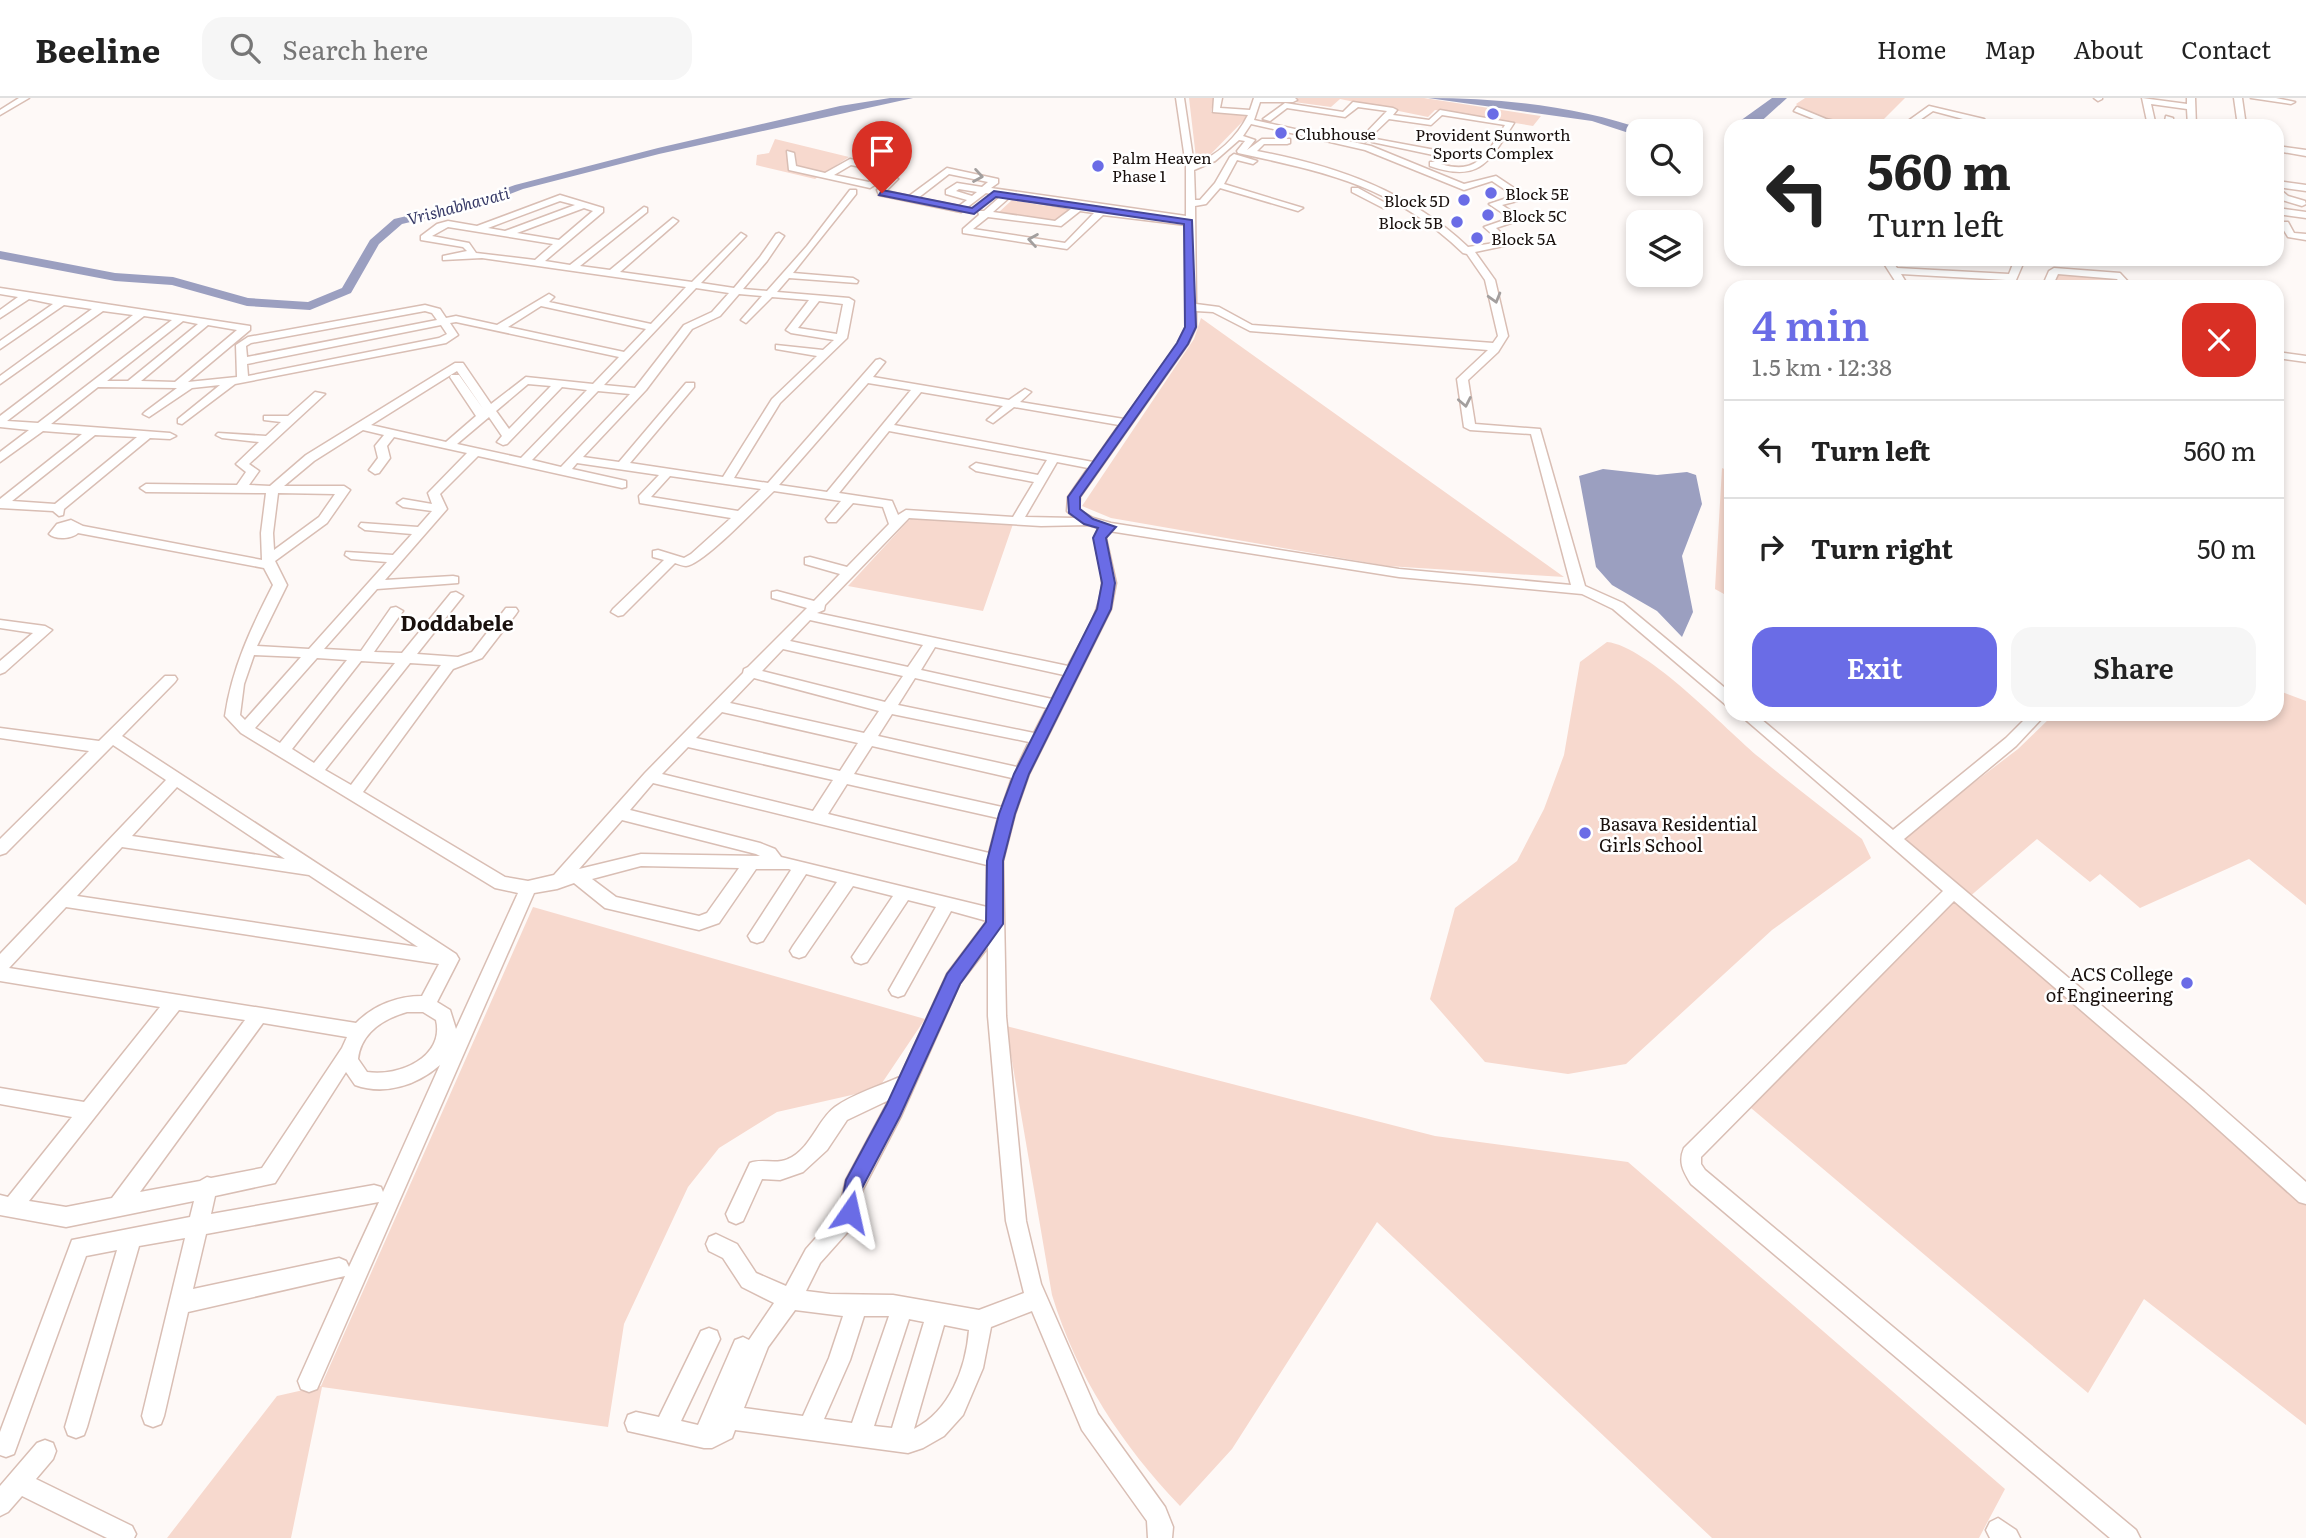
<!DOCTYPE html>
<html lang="en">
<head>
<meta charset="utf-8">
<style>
  :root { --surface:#fff; --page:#f6f6f6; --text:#222; --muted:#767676; --line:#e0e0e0; --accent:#6a6ce6 }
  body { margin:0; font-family:Literata,serif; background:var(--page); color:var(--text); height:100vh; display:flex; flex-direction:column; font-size:26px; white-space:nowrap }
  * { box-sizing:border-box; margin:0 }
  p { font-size:23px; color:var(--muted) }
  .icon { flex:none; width:38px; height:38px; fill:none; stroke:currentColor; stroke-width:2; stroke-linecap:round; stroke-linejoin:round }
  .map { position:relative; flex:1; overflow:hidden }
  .details { position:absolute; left:1724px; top:182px; width:560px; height:441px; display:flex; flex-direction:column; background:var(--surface); border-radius:21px; box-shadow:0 4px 10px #0003 }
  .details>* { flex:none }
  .guide { position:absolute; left:1724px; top:21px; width:560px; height:147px; border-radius:21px; box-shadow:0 4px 10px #0003; background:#fff; color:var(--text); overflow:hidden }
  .controls { position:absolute; left:1626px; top:21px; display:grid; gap:14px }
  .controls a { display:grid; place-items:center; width:77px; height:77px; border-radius:14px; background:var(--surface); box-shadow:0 4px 10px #0003; font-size:35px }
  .pin { position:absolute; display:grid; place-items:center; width:60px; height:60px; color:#fff; margin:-72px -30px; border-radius:50% 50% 50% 0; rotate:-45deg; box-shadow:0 0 7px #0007 }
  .pin .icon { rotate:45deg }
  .me { position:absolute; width:77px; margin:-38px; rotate:11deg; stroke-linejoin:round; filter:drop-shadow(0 0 5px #0008) }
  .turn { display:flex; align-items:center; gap:24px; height:147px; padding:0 28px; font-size:32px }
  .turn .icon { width:91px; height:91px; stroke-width:2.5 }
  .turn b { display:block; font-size:49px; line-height:60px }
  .round { display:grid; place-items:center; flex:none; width:74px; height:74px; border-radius:21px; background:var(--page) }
  .head { display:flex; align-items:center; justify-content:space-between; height:119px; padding:0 28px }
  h1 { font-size:42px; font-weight:600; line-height:52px; color:var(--accent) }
  .primary-button { display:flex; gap:14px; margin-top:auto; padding:14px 28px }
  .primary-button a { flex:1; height:80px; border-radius:21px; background:var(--accent); color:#fff; font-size:28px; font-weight:600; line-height:80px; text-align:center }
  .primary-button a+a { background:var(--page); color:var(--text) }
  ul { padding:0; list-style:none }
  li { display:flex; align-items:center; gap:21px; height:98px; padding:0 28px; border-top:2px solid var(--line) }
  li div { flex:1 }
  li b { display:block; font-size:26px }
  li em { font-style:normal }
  header { display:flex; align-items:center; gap:42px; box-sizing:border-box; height:98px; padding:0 35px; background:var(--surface); border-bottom:2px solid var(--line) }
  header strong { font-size:33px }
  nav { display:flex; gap:38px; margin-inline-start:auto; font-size:24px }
  .search { width:490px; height:63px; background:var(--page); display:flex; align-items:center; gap:18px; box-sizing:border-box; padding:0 24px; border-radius:21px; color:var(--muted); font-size:26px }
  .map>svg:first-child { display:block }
  .green { fill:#f7d9ce }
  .water { fill:#9b9fc0 }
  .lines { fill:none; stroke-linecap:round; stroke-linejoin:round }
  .river { fill:#9b9fc0; fill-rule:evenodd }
  .minor-casing { stroke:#d9beb4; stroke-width:3 }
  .minor { fill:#fff; fill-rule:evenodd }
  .oneway { stroke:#a39f9e }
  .route { fill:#6a6ce6; stroke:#454696; stroke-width:2 }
  .poi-dot { fill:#6a6ce6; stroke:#fff; stroke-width:2.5 }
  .labels { text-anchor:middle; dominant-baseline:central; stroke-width:5; stroke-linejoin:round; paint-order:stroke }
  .far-poi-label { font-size:16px; fill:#19100d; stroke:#fff; text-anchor:start }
  .far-water-label { font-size:16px; font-style:italic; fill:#373a67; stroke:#fff }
  .poi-label { font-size:18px; fill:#19100d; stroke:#fff; text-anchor:start }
  .quarter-label { font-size:21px; font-weight:bold; fill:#19100d; stroke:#fff }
</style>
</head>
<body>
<header>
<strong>Beeline</strong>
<div class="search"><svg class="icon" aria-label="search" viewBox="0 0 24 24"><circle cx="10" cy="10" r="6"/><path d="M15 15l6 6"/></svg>Search here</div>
<nav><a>Home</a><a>Map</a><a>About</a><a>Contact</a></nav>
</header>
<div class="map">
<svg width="2306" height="1440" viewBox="0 0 2306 1440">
  <rect width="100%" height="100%" fill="#fef9f7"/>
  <path class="green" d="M1189,0H1214L1211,14L1249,17L1207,60H1196Z
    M1296,0H1424L1541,18L1533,28L1435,12L1428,19L1340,1L1331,9L1294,4Z
    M1805,0H1905L1878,27C1851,29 1816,25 1796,6Z
    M775,41L849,59L815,81L756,67L757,57L769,55Z
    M1012,102L1070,112L1057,126L998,115Z
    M2056,174L2115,179L2122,189H2085L2053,182Z
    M1201,220L1564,479L1387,468L1111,420L1082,408L1194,241Z
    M1722,370L1731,374V500L1715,491Z
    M917,418L1013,426L983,513L848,488L908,423Z
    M1607,544C1648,548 1726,632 1760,660C1794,688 1828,714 1862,741L1871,760L1772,832L1626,966L1568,976L1485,964L1430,901L1455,810L1517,763L1544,711L1564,657L1580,564Z
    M2277,592L2306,603V807L2249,761L2140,810L2100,776L2090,784L2037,741L1968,800L1901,740L2018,651L2054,616H2277Z
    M1955,802L2306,1105V1327L2144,1201L2088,1295L1751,1010Z
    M533,809L925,921L878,991L777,1014L719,1050L688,1089L624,1226L608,1329L322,1289L291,1440H167L277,1298L321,1288Z
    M1006,928L1435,1038L1628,1064L2005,1391L1979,1440H1712L1377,1124L1232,1351L1180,1408C1121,1346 1077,1279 1052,1197Z"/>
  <path class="water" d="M1428,0C1501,0 1579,8 1648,33H1638V38L1592,23Z
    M1772,0H1787L1756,28H1733Z
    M1603,371L1657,377L1687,374L1696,377L1702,406L1682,458L1693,514L1682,539L1657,513L1612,487L1596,469L1579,378Z"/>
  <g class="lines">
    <path class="river" d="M890,0H913L659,56L523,91L478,108L402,126L379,146L351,195L310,212L247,208L172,187L115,183L0,161V153L115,175L173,179L248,200L308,204L342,190L370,142L394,121L471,103L515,87L658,50L840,8Z"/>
    <defs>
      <path id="minor" d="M19,0H29L0,17V12Z
        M1176,0H1184L1194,67C1218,57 1237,39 1248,17L1213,14L1214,0H1222L1220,10L1250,12L1254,0H1295L1297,2L1293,4H1260L1254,22L1371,48L1464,86L1496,78L1517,92V103L1502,107L1523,121L1496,130L1513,146L1475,154L1495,182L1508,238L1498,254L1468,282L1475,326L1540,331L1585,488L1623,505L1731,595V608L1726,607L1613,511L1582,496L1399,479L1109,433L1106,440L1116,485L1111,511L1029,676L1015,716L1003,763L1006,918L1026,1123L1041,1186L1098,1316L1165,1409L1173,1429L1172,1440H1148L1147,1423L1082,1332L1032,1213L991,1229L983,1270L963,1317L944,1338L923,1350L908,1355L735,1332L732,1340L712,1350H704L628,1333L625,1325L628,1317L636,1314L659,1319L701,1233L709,1230L717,1233L720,1241L681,1323L698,1327L735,1242L743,1239L749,1242L774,1205L742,1189L723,1160L709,1153L706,1146L709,1139L716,1136L737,1146L756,1175L786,1188L806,1151L838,1115L846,1082L889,1002L847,1022L827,1052L803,1074L780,1082L762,1081L743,1123L736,1126L729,1123L726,1116L750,1065C762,1060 775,1067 788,1061C811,1051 818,1021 835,1009C853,996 879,988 900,979L947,876L987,823L951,813L904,897L898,899L892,897L889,892L936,809L908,802L867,864L861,866L855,864L852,859L893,798L853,788L805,858L799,860L793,858L790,853L793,848L837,784L806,776L763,843L757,845L751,843L748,838L791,772L789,771H756L719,825L699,832L605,810L574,785L557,791L534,795L317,1291L309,1294L301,1291L298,1283L345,1178L188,1214L164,1318L161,1326L153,1329L145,1326L142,1318L185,1140L139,1148L87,1329L84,1337L76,1340L68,1337L65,1329L117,1152L86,1158L14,1356L6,1359L0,1357V1334L72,1142L190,1119L194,1103L66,1129L0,1117V1097L8,1099L72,1019L0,1006V990L84,1004L160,909L0,883V856L166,682L113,647L6,755L0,757V741L89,653L0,640V630L99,643L165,578H175L177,581L175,584L122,638L456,856L459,861L437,904L450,912L456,931L518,795L495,790L241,635L225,618C232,570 251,530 273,487L264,470L78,435C72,441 55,442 49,436L57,426L71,422L83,428L262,462L261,435L266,395L146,394L140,390L146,386L237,387L246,374L236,366L259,344L222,340L216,337L218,335L266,338L281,324L264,322V318H288L315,294L325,296L249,366L259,373L249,387L270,388L306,357L455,265H463L491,306L526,279L593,286L619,259L456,224L450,225L458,237L446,245L235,286L182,326L178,325V321L220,287L192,290L149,319L143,316L145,314L177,290L98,289L51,326L170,335L176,338L170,341L150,340L64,411L63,417L59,418L53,413L0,410V401L82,336L43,333L0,364V354L29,332L0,329V318L133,217L103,213L0,286V278L92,211L64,207L0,251V243L53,206L29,201L0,220V212L18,199L0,196V190L250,228V232L188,284L237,279L236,247L248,239L425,207L440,211L446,220L456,218L497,227L549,196L554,199L549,204L651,226L686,189L482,160L443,162V158L467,153L463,149L421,142V138L437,126L448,123L477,128L560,97L603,110V114L545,163L570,167L644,109L647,110V114L580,168L610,172L673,120L678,123L676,125L620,174L692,184L741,135L746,138L744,140L701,185L734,190L760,159L776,136L779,135L784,138L767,163L743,191L767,193L807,148L850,92H856V96L793,175L853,180L858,183L857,185L789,180L777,194L849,200L854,203L847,240L780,305L734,380L768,385L876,262L880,261L885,264L873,279L1009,302L1025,291L1031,294L1020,304L1124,321L1178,246L1186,229V127L1103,117L1067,151L963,135V131L979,117L978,113H984L1001,98L986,95L961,114L879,97L877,92L894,78L898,81L886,93L909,98L947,70L998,81V85L991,90L1186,118V68ZM1251,26L1365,52L1464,92L1492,83L1510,95V99L1489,106L1510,120L1484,129L1501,144L1468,149C1409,93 1336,68 1257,53L1264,46H1287L1290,45V41H1262L1247,52L1255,42L1243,38ZM1239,42L1245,43L1237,53L1238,55C1329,75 1393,88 1463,155L1467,156L1485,182L1498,238L1493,245L1252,227L1219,209L1196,206L1195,108L1206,106L1220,90L1298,113L1303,110L1224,86L1237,62L1253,66L1257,63L1234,56L1230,59L1215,85L1200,102H1195L1194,72L1215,63ZM949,76L988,84L982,89L957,85L946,92V96L967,102L959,108L918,100ZM959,91L977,94L972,98L956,93ZM1010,99L1071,111L1055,123L993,114ZM560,103L575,107L505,133L488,130ZM584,110L593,113L559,142L517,135ZM1080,113L1094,115L1065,145L973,131L988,119L1061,128ZM448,129L553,146L535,162L476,155L469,145L432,138ZM696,190L729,195L712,214L684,227L635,290L604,287ZM739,196L762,198L741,222L746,225L772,199L809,202L786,232L791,235L834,242L823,252L776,247V251L817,258L772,301L723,379L630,365L694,289V285H686L619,364L583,359L646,292L692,231L720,218ZM819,203L843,206L837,236L798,230ZM541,208L646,231L624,254L508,229ZM425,213L432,215L437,222L247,259L246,248L251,245ZM1196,213L1213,214L1250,233L1488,252L1457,281L1464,329L1470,332L1531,336L1571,487L1399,471L1111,425L1093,420L1079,412L1080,399L1188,246L1196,229ZM144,218L172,222L38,325L7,323ZM183,223L198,226L128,283H107ZM208,227L237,232L175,284L141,283ZM441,227L447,236L439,240L248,278L247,266ZM457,273L484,312L459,277H451L450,279L476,318L446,344L371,327ZM868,285L911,292L827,394L779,387ZM528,286L551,288L509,331L496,313ZM562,289L587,292L521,360L457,346L489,319L502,338L497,344L503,347L507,346ZM598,293L630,296L561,369L532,362ZM921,294L1003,308L987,322L993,325L1014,309L1119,327L1093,364L894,327ZM363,332L384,337L375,348L378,360L369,372L375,376L379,375L390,360L387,348L394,339L467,355L428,395L432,406L403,401L397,405L403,409L432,413L418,429L361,425L359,428L365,432L412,436L393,457L346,454L345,457L351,461L387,464L309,551L257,548L287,487L275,463L327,425L350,392L344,388H284L314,363ZM889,333L1047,362L1038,377L976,365L970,369L976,373L1034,384L1013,419L906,412L898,417L892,403L839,395ZM95,337L137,339L55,406L12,403ZM478,358L622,390L626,389V383L572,371L577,365L659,377L639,398L640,405L731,420L691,456L684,460L658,452L653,453V459L664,462L613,511L611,514L618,518L623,517L675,465C678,466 683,468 686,468C703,467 759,407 774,393L841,403L826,421L828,424H836L853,405L883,409L889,426L847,469L810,459L805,460V466L840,476L814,503L777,493L772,494V500L807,510L748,569L744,571L743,575L645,675L554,777L528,783L505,779L363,694L453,571L482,560L516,516L518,513L516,510H506L472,554L458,559L417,556L463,498L456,494L451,495L402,555L374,554L403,513L396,509L391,510L361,553L324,551L377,491L458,485V479L453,478L385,482L447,411L440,396ZM1057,364L1088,370L1068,399L1067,413L1075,420L1025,419ZM670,378L761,391L738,413L651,399ZM278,395L335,396L319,419L274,452L273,435ZM909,420L1041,428L1088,427L1099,430C1089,449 1104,468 1102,488C1099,517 1081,543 1068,568L817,515L824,512L825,507ZM810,522L923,547L908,569L790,543ZM935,549L1064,577L1052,601L921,572ZM783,551L903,578L885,604L762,573ZM254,557L301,559L245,622L240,617L244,586ZM317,560L347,562L280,645L255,630ZM361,563L395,565L314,665L292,651ZM410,565L441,567L351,687L325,672ZM754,580L879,613L864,635L730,605ZM915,580L1047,610L1034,635L898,607ZM722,614L858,645L840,673L696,640ZM892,616L1029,644L1017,669L878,638ZM872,648L1012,680L1002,709L854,676ZM688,649L833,682L813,713L662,676ZM653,685L987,767V809L781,759L775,751L760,745L630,712ZM847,686L998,720L989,755L828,716ZM177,689L285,761L132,738ZM622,722L756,756L760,758L641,756L579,771ZM122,749L309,777L418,849L77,798ZM641,768L739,770L707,815L699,818L616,799L592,781ZM66,809L439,866L422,898C398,898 374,907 356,925L9,870ZM988,849V918L1006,1123L1024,1195L979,1212L893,1197L830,1196L806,1193L820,1165L854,1127L863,1091L901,1018L960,885ZM179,912L245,922L112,1100L66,1109L29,1103ZM407,914H423L436,922C445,959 399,979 367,974L358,961C361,935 383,921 407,914ZM263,925L347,939L342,950L262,1070L211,1080L207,1079L200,1083L140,1094ZM440,967L383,1094L381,1089L374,1087L211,1116L215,1098L275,1085L346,974L355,987C385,998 417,987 440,967ZM379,1104L349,1169L346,1163L339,1160L193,1191L206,1136ZM795,1212L843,1218L829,1260L803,1318L744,1310L768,1249ZM864,1218H889L852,1325L824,1321L850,1262ZM909,1221L924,1224L892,1330L874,1328ZM944,1227L969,1232C966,1270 950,1313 914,1331Z
        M2094,0H2102V1L2098,3Z
        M2142,0L2187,6V0H2195L2196,28H2188L2187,11L2151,6L2156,28H2148Z
        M2234,0H2242L2246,28H2238Z
        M2251,0H2276L2295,4L2291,6Z
        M1353,4L1393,10L1397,12L1393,17L1429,22L1440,12L1514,25C1489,64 1480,85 1430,68V64H1434L1438,58L1372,44L1376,41L1446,54L1441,66C1478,78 1488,54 1505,27L1442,17L1431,27L1389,21L1364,45L1361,44V40L1387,13L1358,9L1345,19L1287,10L1270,23L1263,21L1285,5L1343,14Z
        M1929,8L1984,21L1990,28H1981L1978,25L1933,13L1917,24L1925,28L1908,27V23Z
        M1797,9L1826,21L1856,28L1824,25L1794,13Z
        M2166,18L2173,20L2172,28H2164Z
        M2120,23L2140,26L2141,28L2117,27L2116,25Z
        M2277,48L2306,52V58L2277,53Z
        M787,53L794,55L796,68L825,75L850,61L892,70L895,74L870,90L789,72ZM851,67L885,74L869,84L834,77Z
        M2277,83L2306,87V93L2277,89Z
        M2277,89L2288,98L2305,103L2306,106L2302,108L2282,102L2277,97Z
        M1352,90H1358L1391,108L1383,110L1352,94Z
        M2277,110L2306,114V120L2277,116Z
        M2282,124H2288L2294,135L2306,136V142L2288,139L2280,126Z
        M1881,161H1891L1897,170L2009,176L2015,161H2025L2013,189H2005L2006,182L1901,176L1909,189H1899Z
        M2054,170L2120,175L2133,189H2123L2117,181L2058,176L2052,189H2042L2049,173Z
        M2277,254L2306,258V264L2277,260Z
        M0,522L45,528L52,532L5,574L0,576V563L33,535L0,530Z
        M1739,616H1755L1893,732L2006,640L2030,616H2046L2016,648L1904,741L2204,994L2306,1084V1106L2299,1104L2190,1006L1954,803L1701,1059V1066L1705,1072L2136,1432L2140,1440H2110L1691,1086C1683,1073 1678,1064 1684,1050L1943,793Z
        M45,1342L53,1345L56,1353L53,1361L36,1381L132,1428L136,1436L134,1440H107L22,1398L8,1414L0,1418V1388L37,1345Z
        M1998,1420L2016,1432L2020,1440H1990L1986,1432L1990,1424Z"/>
    </defs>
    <use href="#minor" class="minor-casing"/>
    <use href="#minor" class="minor"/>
  </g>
  <defs><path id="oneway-chevron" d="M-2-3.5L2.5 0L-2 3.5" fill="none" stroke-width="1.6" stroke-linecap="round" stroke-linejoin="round" transform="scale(1.75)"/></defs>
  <g class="oneway">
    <use href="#oneway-chevron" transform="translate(978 78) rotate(10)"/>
    <use href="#oneway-chevron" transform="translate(1033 142) rotate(-171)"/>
    <use href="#oneway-chevron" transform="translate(1495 200) rotate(74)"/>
    <use href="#oneway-chevron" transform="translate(1465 304) rotate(79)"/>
  </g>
  <path class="route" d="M882,92L972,110L994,93L1192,122L1196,229L1188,246L1080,399V411L1093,421L1116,429L1106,440L1115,485L1111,511L1029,676L1015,716L1003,763V826L960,886L900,1018L862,1090L857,1121L850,1124L843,1121L840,1114L846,1082L887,1006L947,876L986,824L987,763L999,716L1014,676L1097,511L1102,485L1093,440L1098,430L1084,426L1069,415L1068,399L1177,245L1185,229L1184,126L996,99L974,116L879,97Z"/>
  <g class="poi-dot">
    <circle cx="1493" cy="16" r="7"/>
    <circle cx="1281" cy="35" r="7"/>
    <circle cx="1098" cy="68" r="7"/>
    <circle cx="1491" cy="95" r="7"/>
    <circle cx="1464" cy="102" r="7"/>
    <circle cx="1488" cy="117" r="7"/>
    <circle cx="1457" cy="124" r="7"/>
    <circle cx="1477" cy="140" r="7"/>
    <circle cx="1585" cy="735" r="7"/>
    <circle cx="2187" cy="885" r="7"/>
  </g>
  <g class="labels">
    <g class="far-poi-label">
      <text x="1295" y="35">Clubhouse</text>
      <text x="1493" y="36" text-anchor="middle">Provident Sunworth<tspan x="1493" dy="18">Sports Complex</tspan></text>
      <text x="1112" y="59">Palm Heaven<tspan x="1112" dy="18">Phase 1</tspan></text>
      <text x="1505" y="95">Block 5E</text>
      <text x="1450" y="102" text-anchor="end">Block 5D</text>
      <text x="1502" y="117">Block 5C</text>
      <text x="1443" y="124" text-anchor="end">Block 5B</text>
      <text x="1491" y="140">Block 5A</text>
    </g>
    <g class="far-water-label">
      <text transform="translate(458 107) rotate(-15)">Vrishabhavati</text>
    </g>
    <g class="poi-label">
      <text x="1599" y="725">Basava Residential<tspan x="1599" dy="21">Girls School</tspan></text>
      <text x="2173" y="875" text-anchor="end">ACS College<tspan x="2173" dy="21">of Engineering</tspan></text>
    </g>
    <g class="quarter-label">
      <text x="457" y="523">Doddabele</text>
    </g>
  </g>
</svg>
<div class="controls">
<a><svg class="icon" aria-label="search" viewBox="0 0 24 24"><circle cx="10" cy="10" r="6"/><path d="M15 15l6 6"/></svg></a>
<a><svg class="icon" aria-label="layers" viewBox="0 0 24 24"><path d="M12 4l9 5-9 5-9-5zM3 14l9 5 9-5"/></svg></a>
</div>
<div class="pin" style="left:882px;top:95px;background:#d93025"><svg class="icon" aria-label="arrive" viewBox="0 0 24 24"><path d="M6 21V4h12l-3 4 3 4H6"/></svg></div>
<svg class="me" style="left:850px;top:1114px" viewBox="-20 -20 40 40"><path d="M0-17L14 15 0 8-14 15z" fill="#6a6ce6" stroke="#fff" stroke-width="4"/></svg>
<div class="guide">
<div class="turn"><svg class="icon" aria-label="left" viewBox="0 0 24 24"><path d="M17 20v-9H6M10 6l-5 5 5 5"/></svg><div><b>560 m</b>Turn left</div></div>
</div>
<section class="details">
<div class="head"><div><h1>4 min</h1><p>1.5 km · 12:38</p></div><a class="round" style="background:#d93025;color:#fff"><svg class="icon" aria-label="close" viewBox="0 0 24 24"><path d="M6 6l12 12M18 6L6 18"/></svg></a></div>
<ul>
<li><svg class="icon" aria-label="left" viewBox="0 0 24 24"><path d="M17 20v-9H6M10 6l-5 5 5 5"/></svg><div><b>Turn left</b></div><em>560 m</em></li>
<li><svg class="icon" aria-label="right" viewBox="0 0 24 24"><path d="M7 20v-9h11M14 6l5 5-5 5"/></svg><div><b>Turn right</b></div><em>50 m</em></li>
</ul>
<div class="primary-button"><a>Exit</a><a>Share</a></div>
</section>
</div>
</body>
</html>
